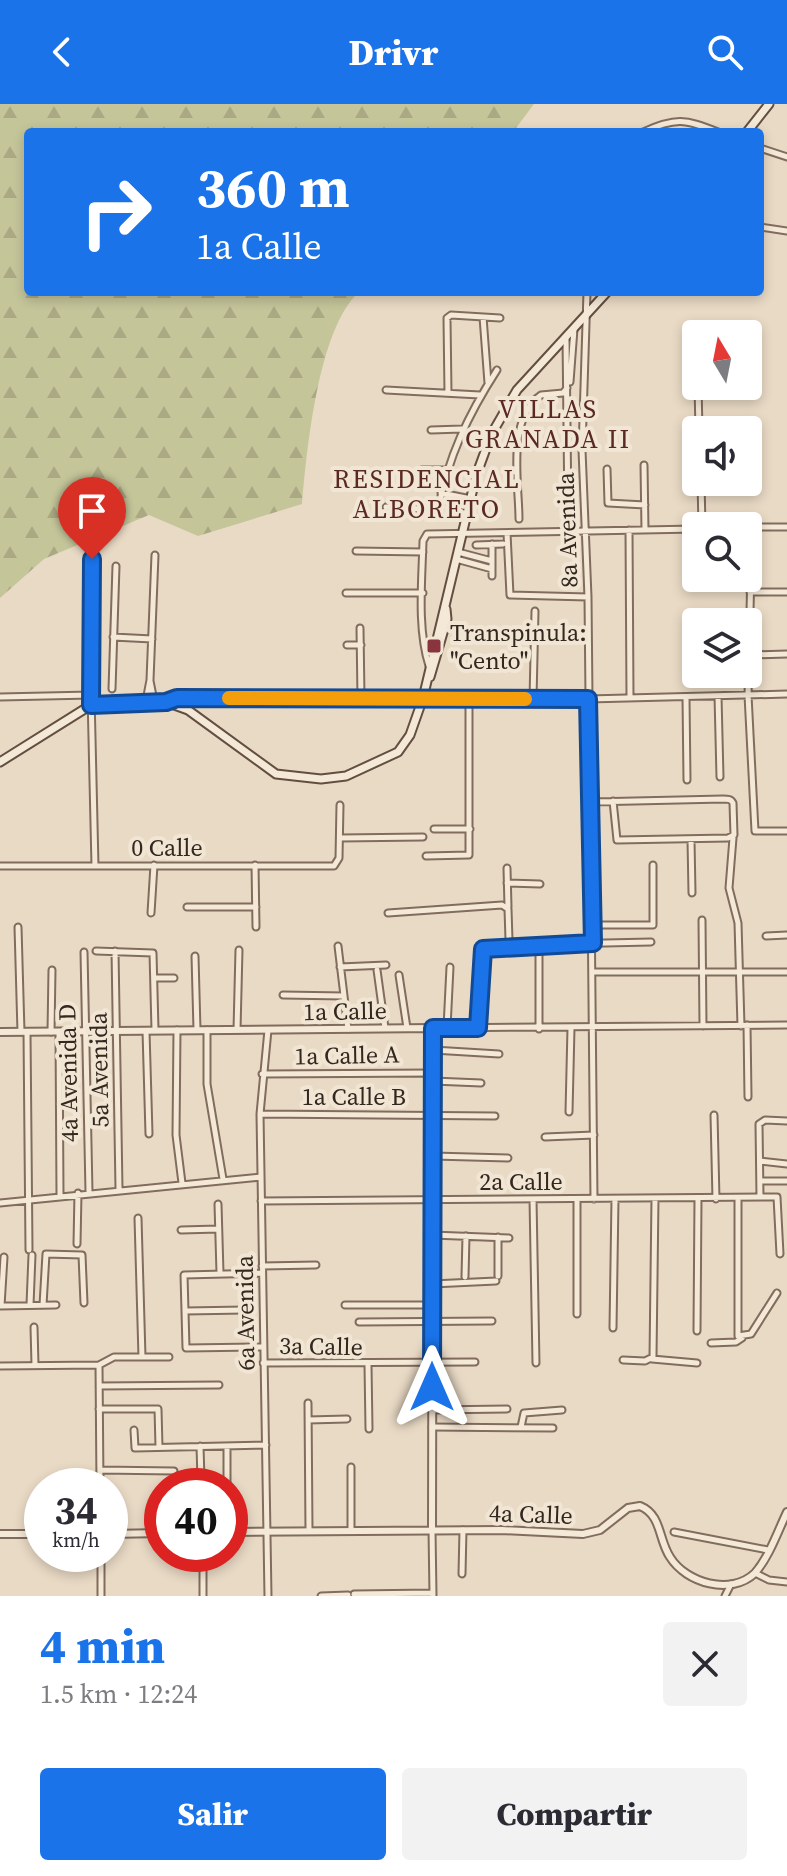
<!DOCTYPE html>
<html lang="es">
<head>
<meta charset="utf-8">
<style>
  :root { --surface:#fff; --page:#f2f2f3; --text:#2b2b33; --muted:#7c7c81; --accent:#1a73e8 }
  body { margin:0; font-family:"Source Serif 4",serif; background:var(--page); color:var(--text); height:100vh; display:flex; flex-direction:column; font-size:30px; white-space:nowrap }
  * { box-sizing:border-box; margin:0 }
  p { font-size:26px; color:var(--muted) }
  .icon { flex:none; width:44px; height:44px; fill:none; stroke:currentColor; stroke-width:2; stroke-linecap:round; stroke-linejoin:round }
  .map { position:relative; height:1492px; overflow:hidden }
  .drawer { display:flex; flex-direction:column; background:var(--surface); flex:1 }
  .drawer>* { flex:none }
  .top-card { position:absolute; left:24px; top:24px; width:740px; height:168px; border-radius:8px; box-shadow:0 4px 12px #0003; background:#1a73e8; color:#fff; overflow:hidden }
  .needle { width:52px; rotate:350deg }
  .tools { position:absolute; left:682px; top:216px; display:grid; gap:16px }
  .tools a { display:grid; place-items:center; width:80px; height:80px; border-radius:8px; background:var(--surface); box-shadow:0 4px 12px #0003; font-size:40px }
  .speed { position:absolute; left:24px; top:1364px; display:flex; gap:16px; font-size:40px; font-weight:700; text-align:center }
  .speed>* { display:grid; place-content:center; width:104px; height:104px; border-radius:50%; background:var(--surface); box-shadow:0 4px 12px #0003; line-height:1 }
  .speed small { font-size:20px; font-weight:400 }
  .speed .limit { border:12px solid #d22; background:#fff; color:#111 }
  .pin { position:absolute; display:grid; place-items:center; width:68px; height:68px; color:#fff; margin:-82px -34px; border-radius:50% 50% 50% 0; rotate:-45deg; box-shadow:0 0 8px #0007 }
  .pin .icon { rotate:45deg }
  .me { position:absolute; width:88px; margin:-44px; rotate:0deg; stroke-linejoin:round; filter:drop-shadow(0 0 6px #0008) }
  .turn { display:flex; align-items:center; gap:28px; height:168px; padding:0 40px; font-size:36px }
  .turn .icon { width:104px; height:104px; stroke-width:2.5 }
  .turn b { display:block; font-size:56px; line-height:68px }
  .round { display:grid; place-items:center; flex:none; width:84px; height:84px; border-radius:8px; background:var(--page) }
  .headline { display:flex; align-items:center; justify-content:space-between; height:136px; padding:0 40px }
  h1 { font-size:48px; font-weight:800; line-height:60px; color:var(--accent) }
  .primary-button { display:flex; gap:16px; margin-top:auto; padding:16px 40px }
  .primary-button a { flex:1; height:92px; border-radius:8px; background:var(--accent); color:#fff; font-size:32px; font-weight:800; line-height:92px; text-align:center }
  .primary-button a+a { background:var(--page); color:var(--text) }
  header { display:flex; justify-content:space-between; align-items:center; height:104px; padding:0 40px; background:var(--accent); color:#fff; font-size:36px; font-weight:800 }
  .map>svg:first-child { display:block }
  .forest { fill:url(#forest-firs) }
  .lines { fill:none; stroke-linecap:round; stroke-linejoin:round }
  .minor-casing { stroke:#816c5d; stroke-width:9 }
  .tertiary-casing { stroke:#816c5d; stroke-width:10 }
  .secondary-casing { stroke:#634e40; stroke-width:11 }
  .minor { stroke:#f4e8d7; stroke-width:5 }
  .tertiary { stroke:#f4e8d7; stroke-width:6 }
  .secondary { stroke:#f4e8d7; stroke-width:7 }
  .route-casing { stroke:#114b97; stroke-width:20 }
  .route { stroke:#1a73e8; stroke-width:14 }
  .slow { stroke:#f59e0b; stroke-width:14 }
  .poi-dot { fill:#89343e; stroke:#f1e5d4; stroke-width:3 }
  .labels { text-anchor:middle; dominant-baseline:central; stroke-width:8; stroke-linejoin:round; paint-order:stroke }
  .street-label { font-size:24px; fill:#33271f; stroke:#f1e5d4 }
  .poi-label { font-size:24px; fill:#33271f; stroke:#f1e5d4; text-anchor:start }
  .neighbourhood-label { font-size:26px; letter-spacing:2px; fill:#5b2924; stroke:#f1e5d4 }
</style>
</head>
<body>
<header><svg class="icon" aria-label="back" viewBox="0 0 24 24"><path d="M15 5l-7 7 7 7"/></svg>Drivr<svg class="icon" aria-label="search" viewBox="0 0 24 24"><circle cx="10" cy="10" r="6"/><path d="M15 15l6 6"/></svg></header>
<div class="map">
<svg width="787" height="1492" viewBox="0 0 787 1492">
  <defs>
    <pattern id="forest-firs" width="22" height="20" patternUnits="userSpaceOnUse" patternTransform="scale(2)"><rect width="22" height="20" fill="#c5c59a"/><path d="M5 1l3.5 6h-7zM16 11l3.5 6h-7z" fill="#aaa984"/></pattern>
  </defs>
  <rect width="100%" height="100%" fill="#e9dac5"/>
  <path class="forest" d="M0,0H534L513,28H28V188H359C318,225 307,345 302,400L198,432L149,411L44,455L0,494Z"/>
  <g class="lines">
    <defs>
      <path id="minor" d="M643,28C676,13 685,15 718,28
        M760,44L787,53
        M760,123L787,127
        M587,188L582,346L588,493L594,1095
        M483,213L488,279
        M566,233L568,411
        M570,278L574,225
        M698,282L699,326
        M386,286L480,291
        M448,289L447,214L451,211L500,214
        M431,326L462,325
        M644,361L645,426
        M607,365L608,399L645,401
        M422,366H446
        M701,378L702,422
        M441,389L471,395
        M440,396L469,402
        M386,403L438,406C448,353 468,311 497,266
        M519,415C519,379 506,315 541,291L563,289L567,284
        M748,423H787
        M752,423L748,591L755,727H787
        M629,426L630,594
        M507,429L510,491L588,493
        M492,440V472
        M476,441L503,440
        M356,447L423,448
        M458,448L492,457
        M92,455L91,591L95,762
        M456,455L492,465
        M750,488H787
        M346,489H423
        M360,524L361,594
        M113,533L152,535
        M347,541H361
        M749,551L787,550
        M429,562C417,524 422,477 423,437L427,430L696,425
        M150,577L154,597
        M112,585L116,462
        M718,592L720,673
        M0,593L91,591
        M686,593L687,676
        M533,595L535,507
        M146,597L150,576L155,451
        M166,598L177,594L588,595L787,590
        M590,698L723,695C728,695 731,695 733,699L734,731L728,734L617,736L613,697
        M434,725H470
        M340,734L423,733
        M733,734L729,784L738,819L741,922
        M691,736L692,789
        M426,752L469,751V594
        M255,761L256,823
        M0,762H334L339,754L340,701
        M507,764L508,803
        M507,779L540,780
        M187,803H256
        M151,809L154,761
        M388,809L502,801L508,805L509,836L513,841L651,838
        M702,816L703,922
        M593,821H653V761
        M18,823L21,928
        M766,832L787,831
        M539,841V925
        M338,842L348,925
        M96,847L153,849L155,926
        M115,847L119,1085
        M84,848L89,1088
        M195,852L197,926
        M340,863L386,861
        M377,866L385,924
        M594,868H787
        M399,871L407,924
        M154,874H174
        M283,891L344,892
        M747,921L748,993
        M433,924L787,921
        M447,924L450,863
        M478,924L481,847L513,841
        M177,926L176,1031L182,1079
        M207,926V980L223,1075
        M237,926L239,846
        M146,927L149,1030
        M27,928L29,1146
        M51,928L52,866
        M59,928L60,1091
        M433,946L499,950
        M262,970L433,969
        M433,977L481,979
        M569,1008L571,924
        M260,1010L495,1012
        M714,1011L716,1095
        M545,1033L594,1031
        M433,1052L508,1054
        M760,1057L787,1060
        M760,1077H787
        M760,1093L759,1020L765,1016L787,1017
        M738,1094V1232L751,1230L777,1189
        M533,1095L536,1259
        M577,1095V1210
        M261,1097L777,1093L780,1150
        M0,1099L261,1073
        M218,1100L220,1169
        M138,1114L142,1253
        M181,1126L218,1125
        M432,1131L509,1134
        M498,1133V1172
        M77,1140L78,1089
        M262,1162L316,1161
        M262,1169L184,1171L186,1244L263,1243
        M465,1173L466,1132
        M432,1180L496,1177
        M30,1201L32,1151
        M43,1201L46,1150L82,1151L84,1199
        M345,1201H432
        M0,1202L56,1201
        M1,1202L4,1153
        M185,1207L245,1206
        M359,1218L492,1217
        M34,1223L35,1261
        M613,1224L615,1095
        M697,1227L698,1095
        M711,1239L736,1238L742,1234
        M652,1255L697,1259
        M623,1256L645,1257L653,1253L655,1094
        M263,1259L475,1258
        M99,1261L100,1382
        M368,1261L369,1325
        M0,1262L99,1261L114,1253H169
        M99,1282L219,1281
        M308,1299L309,1426
        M99,1305H158L159,1343
        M432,1306L507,1305
        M308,1316L347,1315
        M432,1323L553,1324
        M521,1323L524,1309L562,1306
        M134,1326L135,1344L266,1341
        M200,1342L201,1376
        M351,1363V1426
        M100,1366L174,1367
        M227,1382V1342
        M432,1426L433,1491
        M674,1428L768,1446
        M101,1450V1492
        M203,1450V1492
        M755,1469L769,1476L787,1478
        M462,1470L463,1426
        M354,1490L433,1489
        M268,1492L260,1010L268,926
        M321,1492L348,1491
        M725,1492L731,1480"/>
      <path id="tertiary" d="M0,928L433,924L432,1426
        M230,1428L502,1426L583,1430L600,1426L628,1404L640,1402C662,1411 658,1435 670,1453C686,1479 731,1492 755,1469C769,1453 778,1427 787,1408
        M0,1430H42
        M110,1430L162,1429"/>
      <path id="secondary" d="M747,28L769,0
        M430,573L447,515L446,505
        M0,658L91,601L146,597L166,598L188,606L276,670L321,675L346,672L398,648L410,631L423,594L476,372L491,331L517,286L607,188"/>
    </defs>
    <use href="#minor" class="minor-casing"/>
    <use href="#tertiary" class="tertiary-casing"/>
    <use href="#secondary" class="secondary-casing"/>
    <use href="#minor" class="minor"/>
    <use href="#tertiary" class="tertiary"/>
    <use href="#secondary" class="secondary"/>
  </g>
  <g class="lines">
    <defs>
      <path id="route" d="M92,455L91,601L166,598L177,594L588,595L593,839L483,845L478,924H433L432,1283"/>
    </defs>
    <use href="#route" class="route-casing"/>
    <use href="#route" class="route"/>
    <path class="slow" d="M229,594L525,595"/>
  </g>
  <rect class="poi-dot" x="426" y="534" width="16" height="16" rx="4"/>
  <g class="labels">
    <g class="street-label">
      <text transform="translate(567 426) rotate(-92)">8a Avenida</text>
      <text x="167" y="743">0 Calle</text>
      <text transform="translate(345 907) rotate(-1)">1a Calle</text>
      <text transform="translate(347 951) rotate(-1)">1a Calle A</text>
      <text transform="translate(99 966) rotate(-91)">5a Avenida</text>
      <text transform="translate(68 969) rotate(-91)">4a Avenida D</text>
      <text x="354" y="992">1a Calle B</text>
      <text x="521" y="1077">2a Calle</text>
      <text transform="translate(245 1209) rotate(-91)">6a Avenida</text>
      <text transform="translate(321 1242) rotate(1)">3a Calle</text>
      <text transform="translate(531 1410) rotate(2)">4a Calle</text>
    </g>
    <g class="poi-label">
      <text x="450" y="528">Transpinula:<tspan x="450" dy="28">"Cento"</tspan></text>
    </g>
    <g class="neighbourhood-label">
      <text x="548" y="305">VILLAS<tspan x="548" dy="30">GRANADA II</tspan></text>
      <text x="427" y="375">RESIDENCIAL<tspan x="427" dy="30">ALBORETO</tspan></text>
    </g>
  </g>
</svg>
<div class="tools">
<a><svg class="needle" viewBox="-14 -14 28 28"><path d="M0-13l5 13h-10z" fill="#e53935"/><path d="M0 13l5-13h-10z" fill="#7c7c81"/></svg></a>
<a><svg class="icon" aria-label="sound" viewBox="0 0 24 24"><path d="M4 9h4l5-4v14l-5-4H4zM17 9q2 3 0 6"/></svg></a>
<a><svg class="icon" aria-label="search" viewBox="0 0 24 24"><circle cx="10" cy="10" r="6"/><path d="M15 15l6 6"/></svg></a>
<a><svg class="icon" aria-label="layers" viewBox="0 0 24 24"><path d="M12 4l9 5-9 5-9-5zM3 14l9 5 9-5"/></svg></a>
</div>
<div class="speed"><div>34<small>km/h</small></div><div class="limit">40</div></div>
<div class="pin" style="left:92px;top:455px;background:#d93025"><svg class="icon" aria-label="arrive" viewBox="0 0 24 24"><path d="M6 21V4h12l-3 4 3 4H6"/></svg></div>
<svg class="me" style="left:432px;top:1283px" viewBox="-20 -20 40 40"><path d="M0-17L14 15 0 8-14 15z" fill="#1a73e8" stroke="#fff" stroke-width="4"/></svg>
<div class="top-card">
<div class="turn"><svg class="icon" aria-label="right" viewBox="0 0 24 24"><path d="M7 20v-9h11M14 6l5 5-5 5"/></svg><div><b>360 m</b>1a Calle</div></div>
</div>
</div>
<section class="drawer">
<div class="headline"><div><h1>4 min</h1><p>1.5 km · 12:24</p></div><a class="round"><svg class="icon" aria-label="close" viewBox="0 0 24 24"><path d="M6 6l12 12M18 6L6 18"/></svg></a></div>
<div class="primary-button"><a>Salir</a><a>Compartir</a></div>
</section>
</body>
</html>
